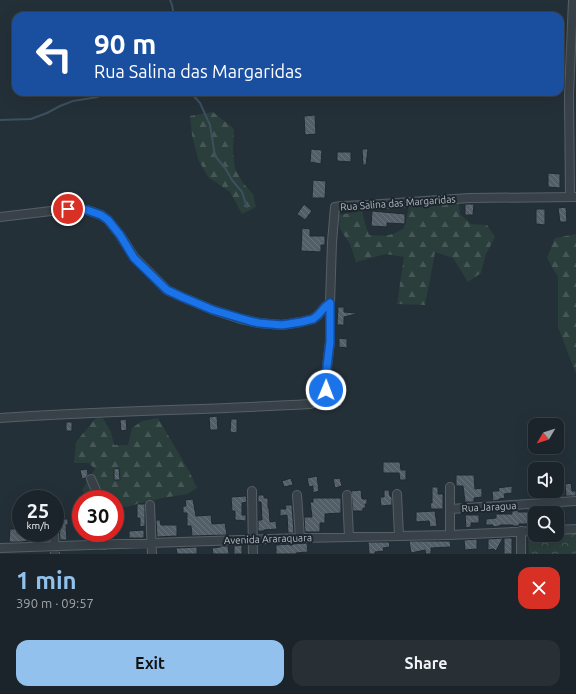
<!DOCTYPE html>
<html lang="en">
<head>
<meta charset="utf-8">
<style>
  :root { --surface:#1b242a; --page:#283036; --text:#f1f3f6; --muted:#a0a4a8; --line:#394147; --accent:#91c1ec }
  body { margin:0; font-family:Ubuntu,sans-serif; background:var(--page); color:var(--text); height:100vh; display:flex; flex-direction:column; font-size:15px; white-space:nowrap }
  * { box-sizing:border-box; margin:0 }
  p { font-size:13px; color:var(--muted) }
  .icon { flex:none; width:22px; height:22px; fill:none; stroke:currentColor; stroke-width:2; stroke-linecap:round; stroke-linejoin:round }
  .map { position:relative; height:554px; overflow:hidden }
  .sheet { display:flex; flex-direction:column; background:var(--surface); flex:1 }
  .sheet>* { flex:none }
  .top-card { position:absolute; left:12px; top:12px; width:552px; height:84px; border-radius:12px; box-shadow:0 4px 16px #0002,0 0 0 1px var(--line); background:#1a4fa0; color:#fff; overflow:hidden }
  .needle { width:26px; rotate:231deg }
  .controls { position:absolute; left:528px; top:418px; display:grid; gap:8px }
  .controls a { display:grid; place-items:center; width:36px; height:36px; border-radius:8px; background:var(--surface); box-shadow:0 4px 16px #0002,0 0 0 1px var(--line); font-size:20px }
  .speed { position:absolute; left:12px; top:490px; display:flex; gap:8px; font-size:20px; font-weight:700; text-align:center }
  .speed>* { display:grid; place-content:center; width:52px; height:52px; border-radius:50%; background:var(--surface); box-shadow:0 4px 16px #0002,0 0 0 1px var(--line); line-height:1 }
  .speed small { font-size:10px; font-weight:400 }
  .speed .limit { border:6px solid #d22; background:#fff; color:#111 }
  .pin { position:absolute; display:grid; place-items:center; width:34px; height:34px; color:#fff; margin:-17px; border:2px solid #fff; border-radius:50%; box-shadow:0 1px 4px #0007 }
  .me { position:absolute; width:44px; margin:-22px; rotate:1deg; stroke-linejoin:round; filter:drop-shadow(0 0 3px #0008) }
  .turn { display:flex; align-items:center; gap:14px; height:84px; padding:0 16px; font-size:18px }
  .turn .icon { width:52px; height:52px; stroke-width:2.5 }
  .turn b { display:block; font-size:28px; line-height:34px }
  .round { display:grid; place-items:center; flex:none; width:42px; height:42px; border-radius:12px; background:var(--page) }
  .head { display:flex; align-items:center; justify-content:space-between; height:68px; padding:0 16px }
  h1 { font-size:24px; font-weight:600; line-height:30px; color:var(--accent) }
  .button { display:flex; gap:8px; margin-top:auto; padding:8px 16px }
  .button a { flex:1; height:46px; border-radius:12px; background:var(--accent); color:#111; font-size:16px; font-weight:600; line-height:46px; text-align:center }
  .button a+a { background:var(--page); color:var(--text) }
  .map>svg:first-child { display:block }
  .forest { fill:url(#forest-firs) }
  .park { fill:url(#park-crowns) }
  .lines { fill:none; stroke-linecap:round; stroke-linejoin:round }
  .stream { stroke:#3c505f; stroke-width:2 }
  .building { fill:url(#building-back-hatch); stroke:#1f282f }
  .minor-casing { stroke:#565f66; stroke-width:10 }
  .minor { stroke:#384148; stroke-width:8 }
  .route-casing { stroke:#114b97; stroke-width:10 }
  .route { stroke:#1a73e8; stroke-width:7 }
  .labels { text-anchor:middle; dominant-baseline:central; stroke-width:4; stroke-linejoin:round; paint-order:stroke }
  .street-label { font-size:10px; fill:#b3bcc4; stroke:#1d262d }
</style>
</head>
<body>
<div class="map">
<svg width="576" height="554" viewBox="0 0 576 554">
  <defs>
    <pattern id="forest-firs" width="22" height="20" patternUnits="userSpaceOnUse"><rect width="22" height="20" fill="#2a3e3b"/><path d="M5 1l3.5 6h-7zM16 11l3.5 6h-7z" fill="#465856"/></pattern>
    <pattern id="park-crowns" width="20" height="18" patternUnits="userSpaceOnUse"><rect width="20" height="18" fill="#2a3e3b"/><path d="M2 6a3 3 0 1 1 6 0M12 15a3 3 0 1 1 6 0" fill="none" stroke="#465856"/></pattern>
    <pattern id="building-back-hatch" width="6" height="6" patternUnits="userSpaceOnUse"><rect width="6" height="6" fill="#525e68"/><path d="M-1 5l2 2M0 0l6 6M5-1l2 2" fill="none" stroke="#68737c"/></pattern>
  </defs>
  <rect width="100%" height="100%" fill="#243038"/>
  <path class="forest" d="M213,112L234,129L233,152L235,169L243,183L253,194L256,207L242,214L230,192L208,177L198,159L192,135L190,116Z
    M459,203L460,214L471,224L487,225L495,237L486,254L481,273L468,282L453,258L435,252L430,280L425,305L397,304L404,257L386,254L356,262L350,244L340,229L339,215L362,211L365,223L369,235C385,236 391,237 404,228L409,207Z
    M576,234V374L558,327V277L547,258L555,238Z
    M100,413L111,432L114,445H128L132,428L142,421L158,418L189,471L197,488L187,494L162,498L126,507L115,503V499H107L105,490L89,498L82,490L95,469L89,463H74L76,442Z"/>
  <path class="park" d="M576,532V554H529L528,535H557V533Z"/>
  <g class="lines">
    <path class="stream" d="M170,0L172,5L174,16
      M190,92L200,103L210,125L215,156L225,168L232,180L242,192L247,207
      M0,120L31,119L47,113L60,106L73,101L98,97L106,92"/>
  </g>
  <path class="building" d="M315,115L316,134L305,135L304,116Z
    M311,149L322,150L321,164L310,162Z
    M362,149H368L366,165H363Z
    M337,152H351V162L337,161Z
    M548,173L560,174V188L548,187Z
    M313,180L326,181L325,198H312Z
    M304,204L312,211L305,220L297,214Z
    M465,204H474L473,215H465Z
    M566,207L567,222H560L558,208Z
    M536,209H545V225L536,224Z
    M372,211L405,214V224L387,223V227L371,226Z
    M302,228L310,229V236H325V245H321V252L301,251Z
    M338,307H344V312L356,313V314L344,317V325H337Z
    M339,338L347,339V348L339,347Z
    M331,395H340V400H342V406H331Z
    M217,416L218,430H210L209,417Z
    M126,419L127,430L121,431L120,420Z
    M231,419H237V433L230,432Z
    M66,422H72V431H66Z
    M383,462H400L401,470H406V480H400L399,473H383Z
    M119,468L120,480H114V469Z
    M87,469L88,474L86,478L82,479L80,470Z
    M456,475H474L475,489L482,488V497L474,498V502H465L463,486H456Z
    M317,476L319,491L313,493V486L309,487L307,478Z
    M291,478L293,485L284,487L282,481Z
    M340,478L342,486L335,488L333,479Z
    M571,483L572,491H576V496H566L565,484Z
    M530,485H535V491H554V497L531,498Z
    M512,486V493L504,494L505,498L499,499V500L493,501L492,491H499L498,488Z
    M432,487H438V494H443V509H431L430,503H432Z
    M361,490L362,499H367V504H365L366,508H363V511H353L351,491Z
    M384,490H389L390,496L392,497V505L381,506L380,497H384Z
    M258,495H264V498H268V508H269L270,522L276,521L277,529L264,530V531H258V520H262L261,502H258Z
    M246,496L247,502L242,503V515H246V521L235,520V511H232L231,497Z
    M313,498H341V513L325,514V523H320V532H305L304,517H312L310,502H313Z
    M193,499L196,516L211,515L212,524L225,523L227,535L192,536L191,526H187V513H183V506H186L185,500Z
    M137,504H145V526L140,527V518H137Z
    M285,505H292L294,533H288L287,515L280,516V509H286Z
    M518,510V512H530V515H535V524H519V526H513V525H500V526L493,527V525H486V519L496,518V514H512V511Z
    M435,511L437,526L430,527L429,521L416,522V512Z
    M558,514H565L566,522L559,523Z
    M465,515H479V523H471V527L466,528Z
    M56,519H68V525H66L67,540H60L59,525H56Z
    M156,520H160L161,525H177V536L157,537Z
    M10,529H17V533H49V538L31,539V540L22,542H9Z
    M144,530V538H129V531Z
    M503,538L496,551L494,549L488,550V539Z
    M504,538H512V554H504Z
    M477,539V549L465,550L464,540Z
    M409,541H450L451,547L431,548V554H426L425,550L411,553Z
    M368,542H389L390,547L383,548L384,551L375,552V554H369Z
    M307,543L308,552L296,553V554H276V545Z
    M242,545V554H234V546Z
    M220,546H228L229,554H213L212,548L220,547Z
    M197,547V554H177L176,548Z"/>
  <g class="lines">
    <defs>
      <path id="minor" d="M570,197L569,95L573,0
        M0,217L68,209L87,210L101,215L108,220L120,235L134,257L167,290L182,297L213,310L241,319L259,323L282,325L301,322L313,319L318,315L325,307L330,303L332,242L335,207L342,206L367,205L469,198L576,197
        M0,418C103,411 207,410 310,404L320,400L325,393L326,390L325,383L330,342V303
        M91,479L100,499
        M450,487V535
        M252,491L253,554
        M397,494L399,536
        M297,495L300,538
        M347,495L349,537
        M150,505L152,554
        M450,509L576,501
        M557,530L576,529
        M54,533L55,554
        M103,533L104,545
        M0,548L300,538L450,535L535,531
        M521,554V531"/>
    </defs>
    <use href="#minor" class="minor-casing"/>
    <use href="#minor" class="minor"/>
  </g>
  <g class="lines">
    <defs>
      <path id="route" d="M68,209L87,210L101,215L108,220L120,235L134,258L167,290L182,297L213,310L250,321L259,323L282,325L301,322L313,319L318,315L325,307L330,303V342L325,383L326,390"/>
    </defs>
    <use href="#route" class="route-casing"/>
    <use href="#route" class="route"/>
  </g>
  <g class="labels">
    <g class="street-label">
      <text transform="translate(398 203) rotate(-4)">Rua Salina das Margaridas</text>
      <text transform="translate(489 507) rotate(-3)">Rua Jaragua</text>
      <text transform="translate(268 539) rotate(-2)">Avenida Araraquara</text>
    </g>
  </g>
</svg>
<div class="controls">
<a><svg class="needle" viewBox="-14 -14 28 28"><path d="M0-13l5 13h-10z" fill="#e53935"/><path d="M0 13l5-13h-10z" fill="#a0a4a8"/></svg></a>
<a><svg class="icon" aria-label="sound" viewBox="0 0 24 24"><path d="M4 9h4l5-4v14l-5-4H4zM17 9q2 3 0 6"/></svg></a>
<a><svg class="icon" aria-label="search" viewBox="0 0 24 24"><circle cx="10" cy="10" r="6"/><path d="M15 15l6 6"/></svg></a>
</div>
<div class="speed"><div>25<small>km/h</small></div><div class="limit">30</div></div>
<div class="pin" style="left:68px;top:209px;background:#d93025"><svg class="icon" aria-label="arrive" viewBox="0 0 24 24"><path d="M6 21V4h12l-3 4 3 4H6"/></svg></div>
<svg class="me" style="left:326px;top:390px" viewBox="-20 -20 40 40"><circle r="17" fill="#1a73e8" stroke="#fff" stroke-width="3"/><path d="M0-11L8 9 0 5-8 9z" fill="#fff"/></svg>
<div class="top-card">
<div class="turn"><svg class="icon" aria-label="left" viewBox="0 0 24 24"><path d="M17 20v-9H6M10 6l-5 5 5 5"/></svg><div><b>90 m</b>Rua Salina das Margaridas</div></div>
</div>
</div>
<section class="sheet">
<div class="head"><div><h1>1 min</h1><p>390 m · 09:57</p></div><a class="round" style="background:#d93025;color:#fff"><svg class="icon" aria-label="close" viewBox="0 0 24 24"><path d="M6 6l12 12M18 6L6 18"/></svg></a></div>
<div class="button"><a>Exit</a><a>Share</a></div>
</section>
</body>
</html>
